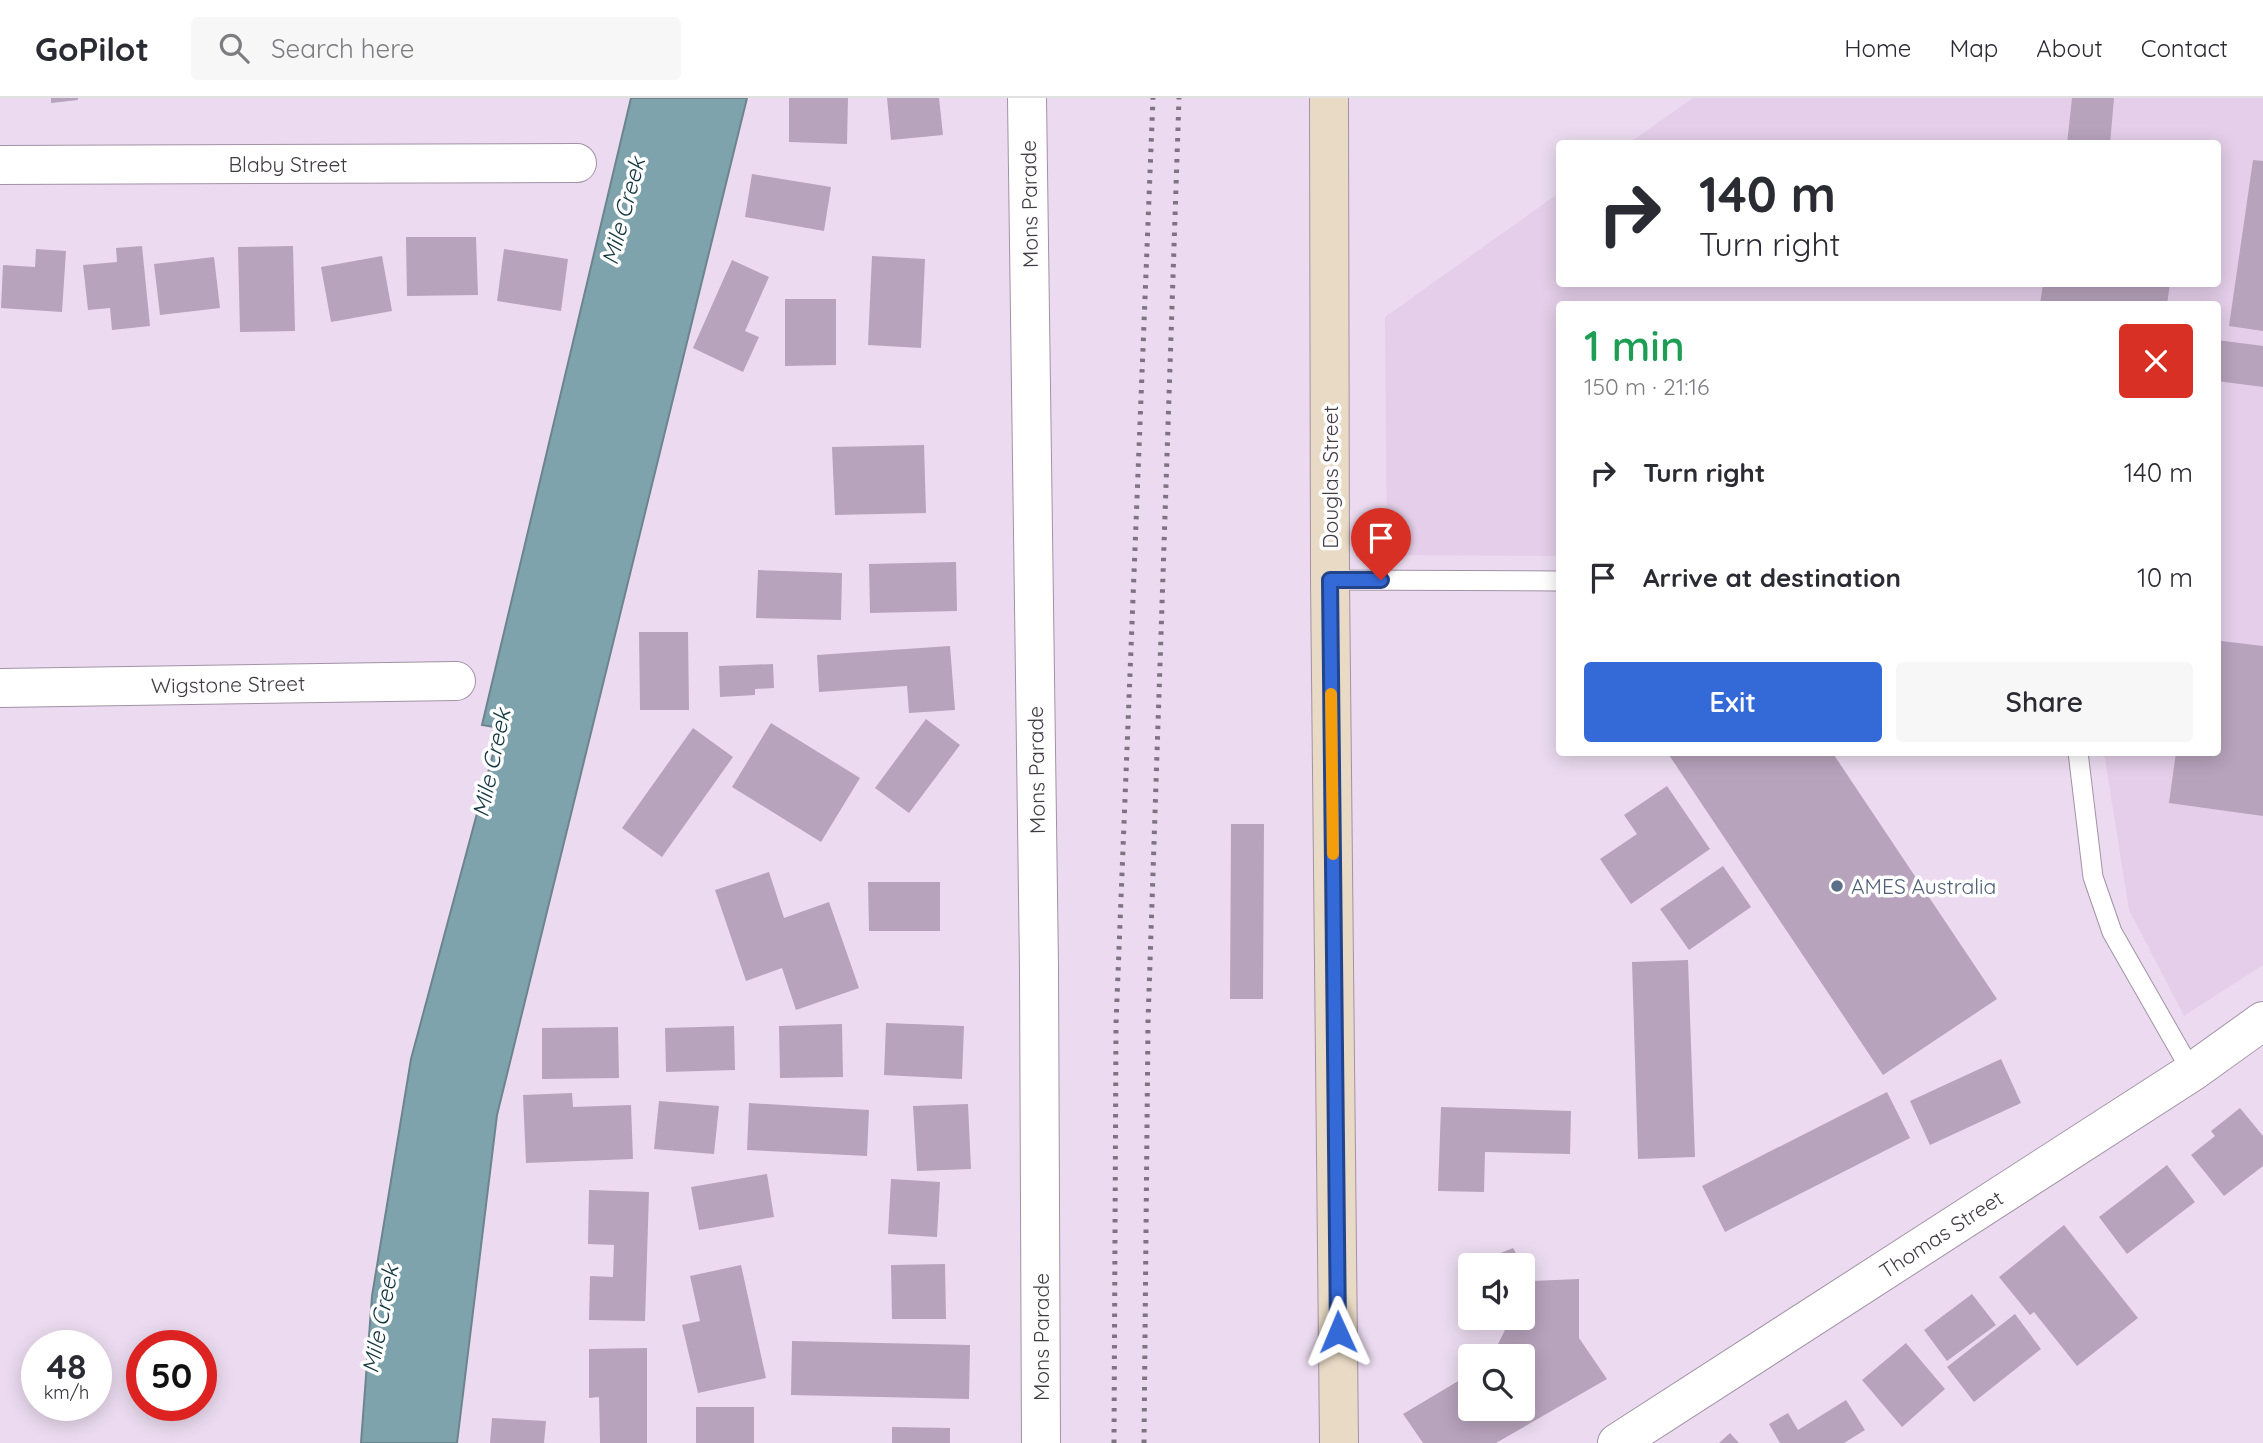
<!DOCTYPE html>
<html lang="en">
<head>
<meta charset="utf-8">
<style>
  :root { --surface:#fff; --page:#f7f7f7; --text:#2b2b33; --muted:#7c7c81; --line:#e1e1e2; --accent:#3469d8 }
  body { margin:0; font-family:Quicksand,sans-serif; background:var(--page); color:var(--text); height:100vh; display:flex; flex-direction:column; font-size:26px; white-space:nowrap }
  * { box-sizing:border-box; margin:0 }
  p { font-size:23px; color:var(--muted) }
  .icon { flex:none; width:38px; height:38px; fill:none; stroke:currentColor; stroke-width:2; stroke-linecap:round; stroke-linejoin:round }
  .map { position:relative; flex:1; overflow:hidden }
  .panel { position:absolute; left:1556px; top:203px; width:665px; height:455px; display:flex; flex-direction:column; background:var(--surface); border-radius:7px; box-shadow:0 4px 18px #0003 }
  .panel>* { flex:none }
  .hud { position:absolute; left:1556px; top:42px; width:665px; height:147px; border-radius:7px; box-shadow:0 4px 18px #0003; background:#fff; color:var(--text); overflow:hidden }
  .buttons { position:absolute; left:1458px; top:1155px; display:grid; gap:14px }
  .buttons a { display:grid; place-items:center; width:77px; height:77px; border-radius:7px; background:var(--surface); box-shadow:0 4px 18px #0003; font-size:35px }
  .speed { position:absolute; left:21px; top:1232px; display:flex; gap:14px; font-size:35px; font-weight:700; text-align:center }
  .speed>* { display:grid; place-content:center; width:91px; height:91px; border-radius:50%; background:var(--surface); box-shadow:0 4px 18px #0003; line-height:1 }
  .speed small { font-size:18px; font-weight:400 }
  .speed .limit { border:10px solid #d22; background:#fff; color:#111 }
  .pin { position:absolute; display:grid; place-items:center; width:60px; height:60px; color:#fff; margin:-72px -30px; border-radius:50% 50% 50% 0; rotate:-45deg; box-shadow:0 0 7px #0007 }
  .pin .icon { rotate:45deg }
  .me { position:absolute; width:77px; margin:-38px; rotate:359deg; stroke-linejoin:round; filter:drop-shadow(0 0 5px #0008) }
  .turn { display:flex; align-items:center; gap:24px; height:147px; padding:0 28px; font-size:32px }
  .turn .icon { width:91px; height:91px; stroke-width:2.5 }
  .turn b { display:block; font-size:49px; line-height:60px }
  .round { display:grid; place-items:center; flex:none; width:74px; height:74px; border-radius:7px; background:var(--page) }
  .overview { display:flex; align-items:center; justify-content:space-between; height:119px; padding:0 28px }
  h1 { font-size:42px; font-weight:600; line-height:52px; color:#1e9e55 }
  .action { display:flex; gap:14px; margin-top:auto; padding:14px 28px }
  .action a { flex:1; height:80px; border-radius:7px; background:var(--accent); color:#fff; font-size:28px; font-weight:600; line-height:80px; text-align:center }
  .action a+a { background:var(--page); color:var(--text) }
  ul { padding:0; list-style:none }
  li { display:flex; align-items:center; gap:21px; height:105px; padding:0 28px }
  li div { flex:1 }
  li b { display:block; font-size:26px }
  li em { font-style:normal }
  header { display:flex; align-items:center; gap:42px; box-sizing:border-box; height:98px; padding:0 35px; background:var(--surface); border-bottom:2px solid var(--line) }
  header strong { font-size:33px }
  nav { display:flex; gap:38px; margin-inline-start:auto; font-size:24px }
  .search { width:490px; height:63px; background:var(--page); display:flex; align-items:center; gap:18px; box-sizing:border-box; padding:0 24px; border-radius:7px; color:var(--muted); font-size:26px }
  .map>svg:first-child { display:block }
  .built { fill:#e4cee9 }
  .water { fill:#7fa3ad; stroke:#6c848d; stroke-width:2 }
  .building { fill:#b7a3bc }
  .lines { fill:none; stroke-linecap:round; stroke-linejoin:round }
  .service-casing { stroke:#a192a5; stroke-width:21 }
  .minor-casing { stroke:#a192a5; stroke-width:40 }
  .secondary-casing { stroke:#a192a5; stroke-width:40 }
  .service { stroke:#fff; stroke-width:19 }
  .minor { stroke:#fff; stroke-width:38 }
  .secondary { stroke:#e8dac4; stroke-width:38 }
  .rail { stroke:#7e7380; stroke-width:5; stroke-dasharray:3.5 7; stroke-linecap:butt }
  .route-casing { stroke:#22448c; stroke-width:18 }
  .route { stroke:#3469d8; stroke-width:12 }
  .slow { stroke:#f59e0b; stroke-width:12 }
  .service-dot { fill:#5c6f8a; stroke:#fff; stroke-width:2.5 }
  .labels { text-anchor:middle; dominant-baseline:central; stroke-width:7; stroke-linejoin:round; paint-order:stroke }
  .street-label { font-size:21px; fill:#413a43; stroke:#fff }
  .service-label { font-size:21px; fill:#4e5e75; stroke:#fff; text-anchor:start }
  .water-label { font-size:23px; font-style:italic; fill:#12363f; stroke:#fff }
</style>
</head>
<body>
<header>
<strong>GoPilot</strong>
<div class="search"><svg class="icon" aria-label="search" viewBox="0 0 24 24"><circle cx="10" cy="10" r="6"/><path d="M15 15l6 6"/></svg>Search here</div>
<nav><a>Home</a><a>Map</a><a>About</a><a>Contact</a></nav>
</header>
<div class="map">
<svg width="2263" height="1345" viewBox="0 0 2263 1345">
  <rect width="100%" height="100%" fill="#ecdbf0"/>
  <path class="built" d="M1693,0H2263V867L2184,918L2129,812L2104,655L2217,654V206H1559V458L1387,457L1385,219L1559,95V186H2217V46L1629,45Z"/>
  <path class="water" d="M631,0H747L497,1017L457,1345H361L372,1198L411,961L500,630L482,627Z"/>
  <path class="building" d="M51,0H78V2L51,5Z
    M789,0H848L847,46L789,44Z
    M887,0H939L943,37L891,42Z
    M2072,0H2114L2110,46H2067Z
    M2253,62L2263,63V233L2229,228Z
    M752,76L831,89L824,133L745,119Z
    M406,139H476L478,197L407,198Z
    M142,148L150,228L112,232L110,210L88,212L83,167L117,164L116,150Z
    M293,148L295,233L240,234L238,149Z
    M36,151L66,153L62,214L1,210L3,167L35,169Z
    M504,151L568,161L561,213L497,203Z
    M382,158L392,213L331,224L321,169Z
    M872,158L925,161L921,250L868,247Z
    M214,159L220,210L160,217L154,166Z
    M732,162L769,179L745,233L759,239L743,274L693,250Z
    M2043,186H2170L2167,206H2040Z
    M785,201H836V267L785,268Z
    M2217,242L2263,248V289L2217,283Z
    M924,347L926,415L835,417L832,349Z
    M956,464L957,513L870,515L869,466Z
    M758,472L842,475L841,522L756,520Z
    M639,534H688L689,612H640Z
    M2221,543L2263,548V718L2169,705L2176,654H2217V571Z
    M950,548L955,612L909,615L907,588L819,594L817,557Z
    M773,566L774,590L755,591V597L720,599L719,568Z
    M926,621L960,647L909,715L875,690Z
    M771,625L860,680L821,744L732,689Z
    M693,630L733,659L662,759L622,730Z
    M1667,654H1832L1997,901L1883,977Z
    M1667,688L1710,751L1631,806L1600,761L1637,736L1624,717Z
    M1231,726H1264L1263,901H1230Z
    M1723,768L1751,809L1689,852L1660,811Z
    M769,774L784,820L829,804L859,890L796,912L782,870L746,883L715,792Z
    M868,784H940V833H869Z
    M1688,862L1695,1059L1638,1061L1632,864Z
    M886,925L964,928L962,981L884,977Z
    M842,926L843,979L780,980L779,928Z
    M734,928L735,972L666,974L665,930Z
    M618,929L619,980L542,981V930Z
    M2001,961L2021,1005L1930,1047L1910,1003Z
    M1887,994L1910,1040L1725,1134L1702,1088Z
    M572,995L573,1009L631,1007L633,1061L526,1065L523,997Z
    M659,1003L719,1008L714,1056L654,1051Z
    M749,1005L869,1012L867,1058L747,1052Z
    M968,1006L971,1071L917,1073L913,1008Z
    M1441,1009L1571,1013L1570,1056L1485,1054L1484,1094L1438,1093Z
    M2240,1010L2263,1038V1068L2224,1098L2191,1057L2215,1038L2211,1033Z
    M2167,1067L2195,1104L2127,1156L2099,1119Z
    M767,1076L774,1119L699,1132L691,1089Z
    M891,1081L940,1084L937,1139L888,1136Z
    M589,1092L649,1094L645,1223L589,1222L590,1178L613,1179L614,1147L588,1146Z
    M2064,1127L2138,1220L2077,1268L2034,1214L2030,1217L1999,1179Z
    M1513,1150L1532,1183L1579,1181V1240L1607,1281L1496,1345H1423L1403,1316L1470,1276V1311H1522V1258H1492L1511,1220H1522V1167H1494L1491,1159Z
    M945,1166L946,1221H892L891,1167Z
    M741,1167L766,1280L698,1295L682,1227L700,1223L690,1178Z
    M1972,1196L1996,1227L1947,1263L1924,1232Z
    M2015,1216L2041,1251L1974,1304L1947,1269Z
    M792,1243L970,1247L969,1301L791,1297Z
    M1906,1245L1945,1291L1902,1329L1862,1282Z
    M647,1250V1345H600L599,1299L589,1300V1251Z
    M1846,1302L1865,1332L1844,1345H1780L1769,1326L1788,1315L1798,1332Z
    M696,1309H754V1345H696Z
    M492,1320L546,1323L544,1345H490Z
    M892,1329L950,1330V1345H892Z
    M1730,1335L1739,1345H1719Z"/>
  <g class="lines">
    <defs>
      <path id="service" d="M1330,482L1559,483
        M2078,654L2093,779L2112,834L2192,974"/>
      <path id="minor" d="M1027,0L1039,869L1041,1345
        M0,67L577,65
        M0,590L456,583
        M1617,1345L2192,974L2263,923"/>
      <path id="secondary" d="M1329,0L1330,482L1339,1345"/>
    </defs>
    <use href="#service" class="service-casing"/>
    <use href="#minor" class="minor-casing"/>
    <use href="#secondary" class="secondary-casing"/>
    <use href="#service" class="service"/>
    <use href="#minor" class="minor"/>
    <use href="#secondary" class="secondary"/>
    <path class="rail" d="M1114,1345L1116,926L1153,0
      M1144,1345L1148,924L1179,0"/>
  </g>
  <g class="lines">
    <defs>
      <path id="route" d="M1338,1234L1330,482H1381"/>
    </defs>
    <use href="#route" class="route-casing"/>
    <use href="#route" class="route"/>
    <path class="slow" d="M1331,596L1333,756"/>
  </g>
  <circle class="service-dot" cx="1837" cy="788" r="7"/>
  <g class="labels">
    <g class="street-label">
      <text x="288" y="66">Blaby Street</text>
      <text transform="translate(1029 106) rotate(-91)">Mons Parade</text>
      <text transform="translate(1330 379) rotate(-90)">Douglas Street</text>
      <text transform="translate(228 586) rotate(-1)">Wigstone Street</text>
      <text transform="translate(1036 672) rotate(-91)">Mons Parade</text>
      <text transform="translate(1941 1136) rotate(-33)">Thomas Street</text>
      <text transform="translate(1041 1239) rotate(-90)">Mons Parade</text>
    </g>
    <g class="service-label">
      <text x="1851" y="788">AMES Australia</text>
    </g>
    <g class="water-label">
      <text transform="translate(623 113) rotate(-75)">Mile Creek</text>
      <text transform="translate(491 665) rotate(-78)">Mile Creek</text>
      <text transform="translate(380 1221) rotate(-79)">Mile Creek</text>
    </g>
  </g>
</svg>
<div class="buttons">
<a><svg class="icon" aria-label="sound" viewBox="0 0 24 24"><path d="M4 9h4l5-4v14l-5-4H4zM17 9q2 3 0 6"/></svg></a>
<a><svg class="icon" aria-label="search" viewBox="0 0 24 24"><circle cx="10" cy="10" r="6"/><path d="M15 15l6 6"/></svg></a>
</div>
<div class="speed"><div>48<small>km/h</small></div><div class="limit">50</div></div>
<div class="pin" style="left:1381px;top:482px;background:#d93025"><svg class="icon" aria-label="arrive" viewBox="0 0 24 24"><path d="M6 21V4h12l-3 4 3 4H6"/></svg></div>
<svg class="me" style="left:1338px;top:1234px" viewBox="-20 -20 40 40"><path d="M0-17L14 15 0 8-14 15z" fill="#3469d8" stroke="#fff" stroke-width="4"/></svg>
<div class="hud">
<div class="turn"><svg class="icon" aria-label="right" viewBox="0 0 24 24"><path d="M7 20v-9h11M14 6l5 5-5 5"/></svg><div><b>140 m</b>Turn right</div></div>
</div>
<section class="panel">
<div class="overview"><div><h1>1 min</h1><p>150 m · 21:16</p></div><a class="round" style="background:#d93025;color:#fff"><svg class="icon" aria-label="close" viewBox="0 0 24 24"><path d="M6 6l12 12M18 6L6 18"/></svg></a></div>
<ul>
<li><svg class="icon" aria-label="right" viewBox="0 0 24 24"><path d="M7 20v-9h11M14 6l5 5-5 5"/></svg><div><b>Turn right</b></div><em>140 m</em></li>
<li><svg class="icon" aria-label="arrive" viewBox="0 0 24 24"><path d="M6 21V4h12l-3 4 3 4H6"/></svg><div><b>Arrive at destination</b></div><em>10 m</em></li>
</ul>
<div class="action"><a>Exit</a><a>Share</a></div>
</section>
</div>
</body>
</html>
